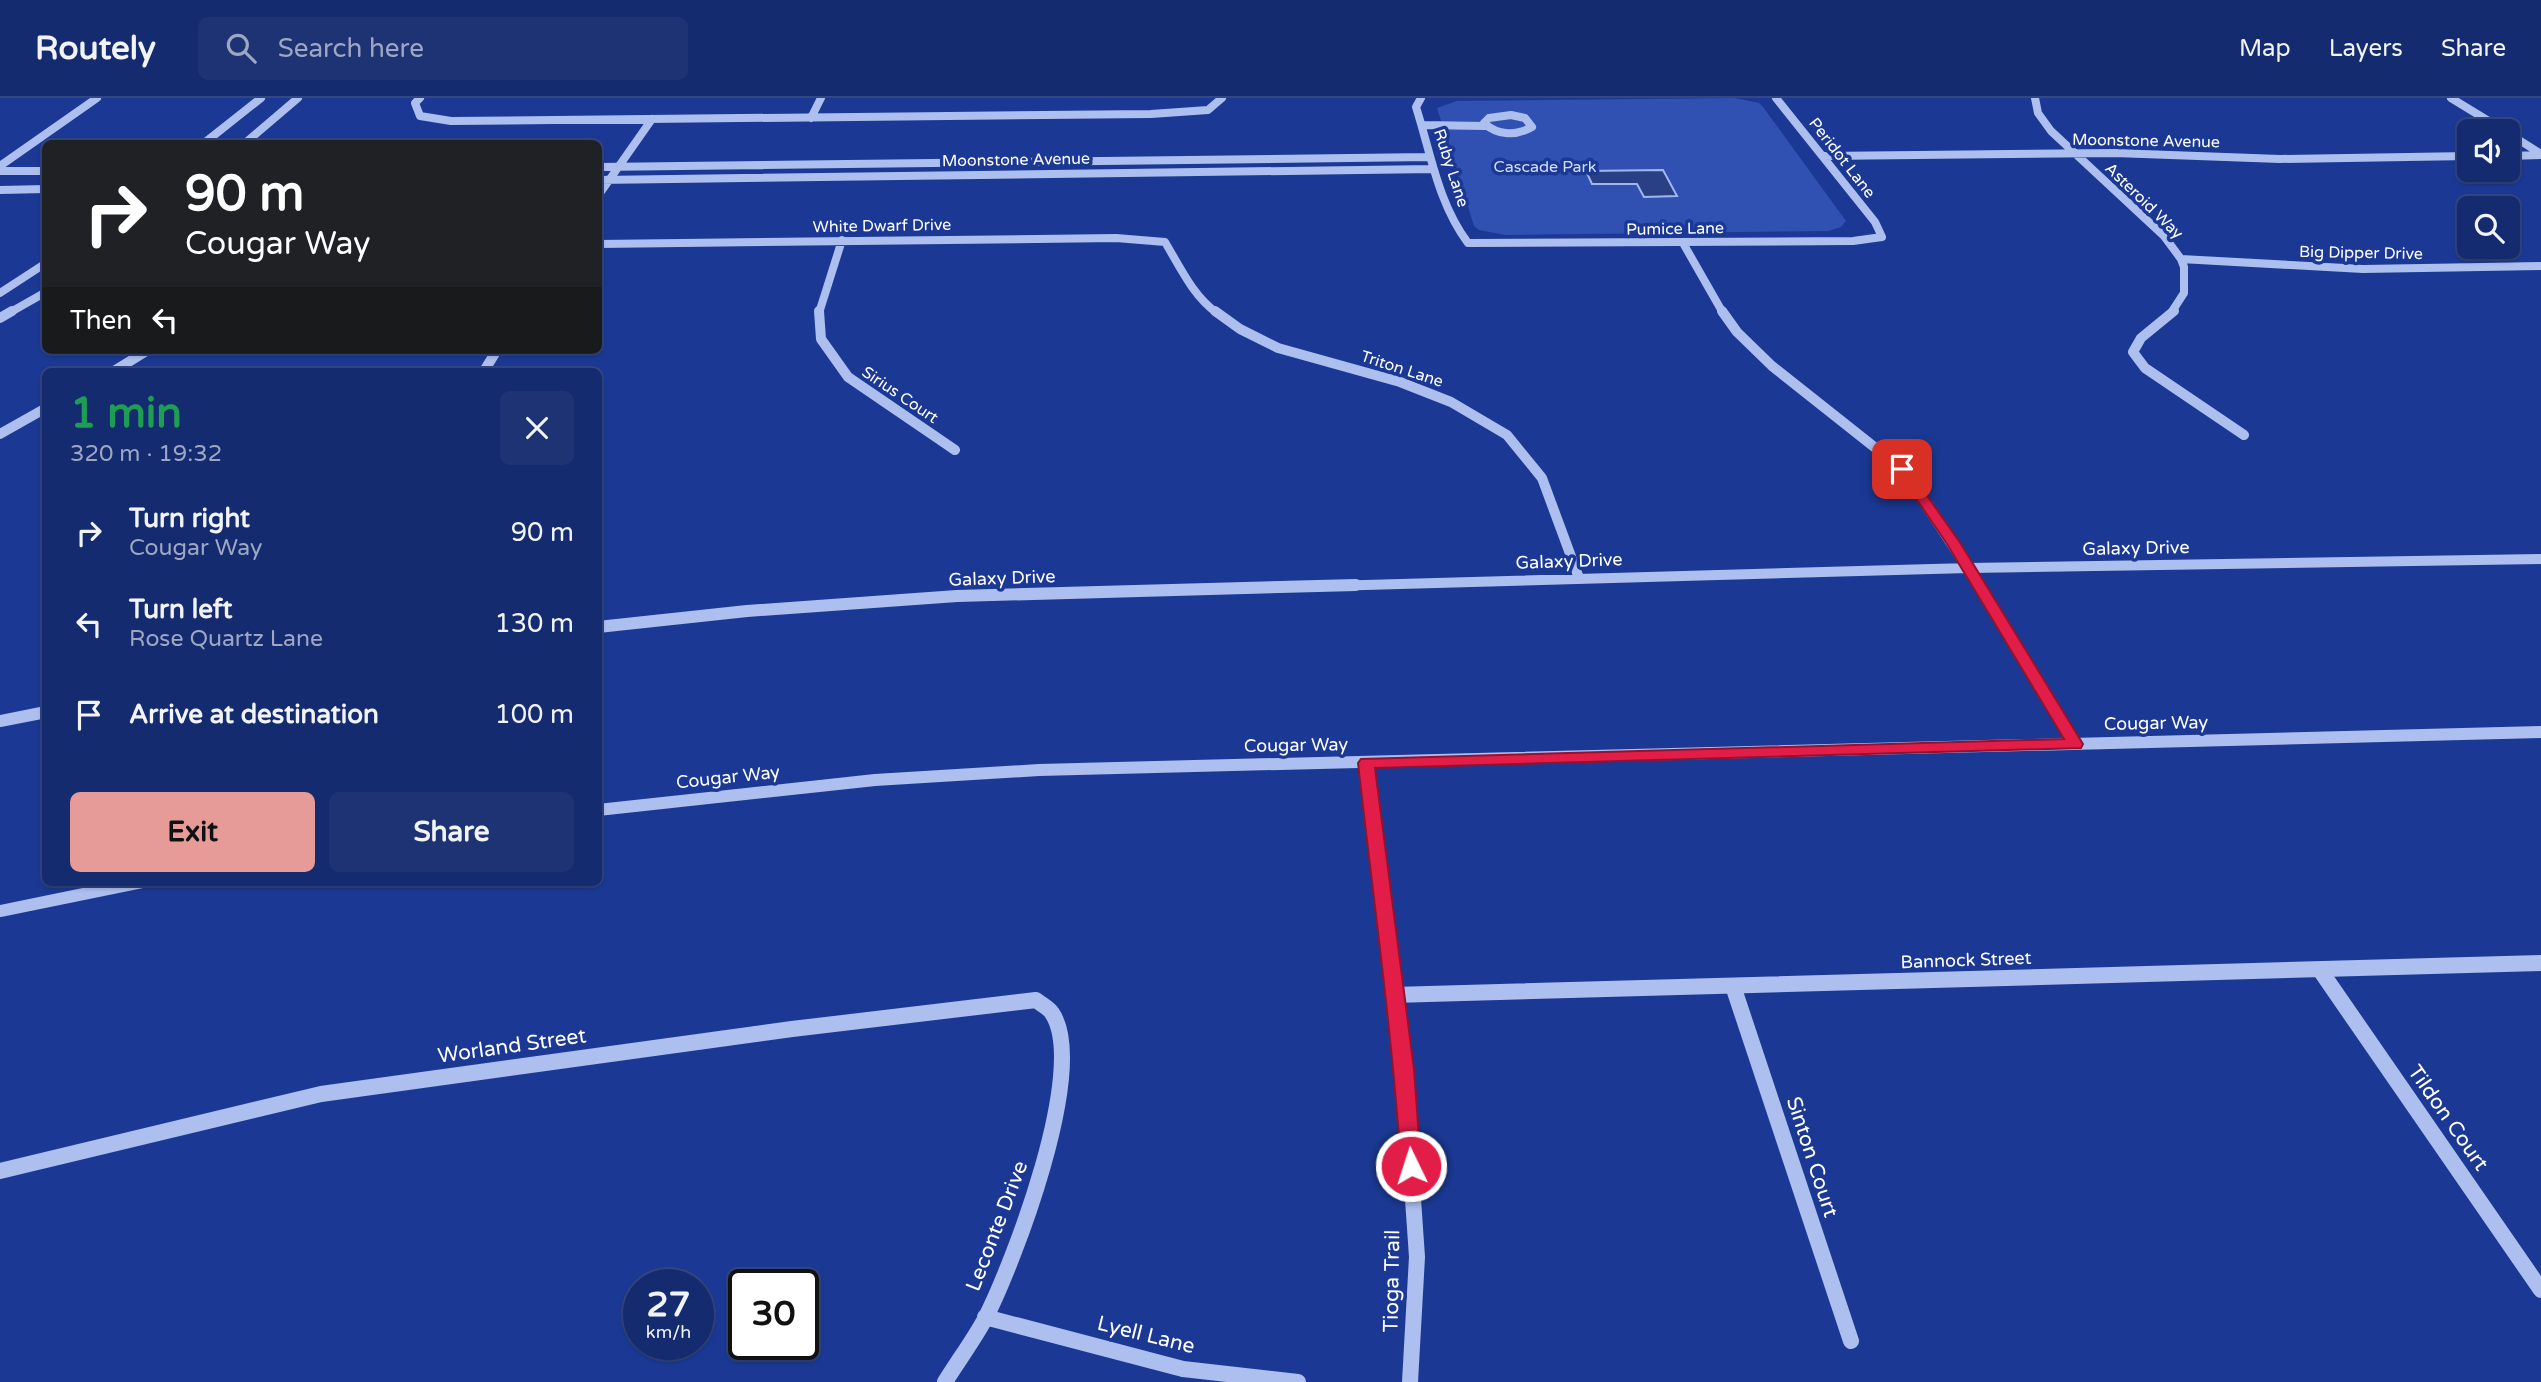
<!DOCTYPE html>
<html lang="en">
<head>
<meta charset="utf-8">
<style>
  :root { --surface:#142b6f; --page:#1d3374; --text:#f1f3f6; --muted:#9da7c3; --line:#334782; --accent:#e69b98 }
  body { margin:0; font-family:"Varela Round",sans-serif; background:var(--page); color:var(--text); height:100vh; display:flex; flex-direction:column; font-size:26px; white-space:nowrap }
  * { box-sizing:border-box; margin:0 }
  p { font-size:23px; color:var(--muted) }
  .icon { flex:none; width:38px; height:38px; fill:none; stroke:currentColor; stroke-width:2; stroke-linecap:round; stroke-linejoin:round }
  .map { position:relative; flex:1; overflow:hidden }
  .side { position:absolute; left:42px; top:270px; width:560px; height:518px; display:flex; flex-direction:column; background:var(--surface); border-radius:10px; box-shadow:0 2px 5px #0004,0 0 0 2px var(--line) }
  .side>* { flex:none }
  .hud { position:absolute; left:42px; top:42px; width:560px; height:214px; border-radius:10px; box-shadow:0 2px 5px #0004,0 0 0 2px var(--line); background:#202124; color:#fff; overflow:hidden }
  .buttons { position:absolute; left:2457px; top:21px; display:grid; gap:14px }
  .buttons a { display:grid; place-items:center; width:63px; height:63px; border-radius:10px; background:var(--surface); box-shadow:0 2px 5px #0004,0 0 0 2px var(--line); font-size:35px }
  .speed { position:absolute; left:623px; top:1171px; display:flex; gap:14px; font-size:35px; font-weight:700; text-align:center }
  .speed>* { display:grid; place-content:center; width:91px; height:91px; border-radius:50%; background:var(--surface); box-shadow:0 2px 5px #0004,0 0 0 2px var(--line); line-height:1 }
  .speed small { font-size:18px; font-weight:400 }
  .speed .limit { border:4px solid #111; border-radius:10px; background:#fff; color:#111 }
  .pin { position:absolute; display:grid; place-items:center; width:60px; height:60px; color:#fff; margin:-30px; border-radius:14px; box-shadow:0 4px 10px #0006 }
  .me { position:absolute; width:77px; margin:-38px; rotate:356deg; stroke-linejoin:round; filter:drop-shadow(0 0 5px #0008) }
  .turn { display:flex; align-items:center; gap:24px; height:147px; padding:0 28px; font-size:32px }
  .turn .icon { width:91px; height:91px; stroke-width:2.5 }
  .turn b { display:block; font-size:49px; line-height:60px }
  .then { display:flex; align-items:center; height:66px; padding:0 28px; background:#0003; gap:14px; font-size:26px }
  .round { display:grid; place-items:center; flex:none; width:74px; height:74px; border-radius:10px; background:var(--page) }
  .overview { display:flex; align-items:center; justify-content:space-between; height:119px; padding:0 28px }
  h1 { font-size:42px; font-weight:800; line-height:52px; color:#1e9e55 }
  .cta { display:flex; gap:14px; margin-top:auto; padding:14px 28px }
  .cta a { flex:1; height:80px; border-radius:10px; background:var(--accent); color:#111; font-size:28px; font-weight:800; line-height:80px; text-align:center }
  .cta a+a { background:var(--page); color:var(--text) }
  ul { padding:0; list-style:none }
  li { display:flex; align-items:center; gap:21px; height:91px; padding:0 28px }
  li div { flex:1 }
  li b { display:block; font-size:26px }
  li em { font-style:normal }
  header { display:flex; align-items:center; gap:42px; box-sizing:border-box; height:98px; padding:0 35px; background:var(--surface); border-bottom:2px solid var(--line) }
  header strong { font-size:33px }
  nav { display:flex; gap:38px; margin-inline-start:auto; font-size:24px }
  .search { width:490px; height:63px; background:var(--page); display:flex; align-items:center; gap:18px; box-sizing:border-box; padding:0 24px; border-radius:10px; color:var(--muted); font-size:26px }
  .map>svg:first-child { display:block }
  .green { fill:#3051b2 }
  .water { fill:#2a4084; stroke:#a0b6f1; stroke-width:2 }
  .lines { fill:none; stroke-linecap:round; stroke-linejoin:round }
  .minor-far3 { stroke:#adbfef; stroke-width:8 }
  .minor-far2 { stroke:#adbfef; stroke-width:10 }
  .minor-far1 { stroke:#adbfef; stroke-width:12 }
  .minor { stroke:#adbfef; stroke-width:16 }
  .route { fill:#e11d48; stroke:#92132f; stroke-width:2 }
  .labels { text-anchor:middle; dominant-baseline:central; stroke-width:7; stroke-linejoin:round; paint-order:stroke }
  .far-street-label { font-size:16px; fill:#fff; stroke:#1b3994 }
  .far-park-label { font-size:16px; fill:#d4defb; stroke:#1b3994 }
  .street-label { font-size:18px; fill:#fff; stroke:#1b3994 }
  .near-street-label { font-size:21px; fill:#fff; stroke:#1b3994 }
</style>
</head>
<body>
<header>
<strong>Routely</strong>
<div class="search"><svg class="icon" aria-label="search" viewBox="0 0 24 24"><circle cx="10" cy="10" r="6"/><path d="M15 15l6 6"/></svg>Search here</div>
<nav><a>Map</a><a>Layers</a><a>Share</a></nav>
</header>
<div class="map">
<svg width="2541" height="1284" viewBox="0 0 2541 1284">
  <rect width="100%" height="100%" fill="#1b3994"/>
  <path class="green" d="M1735,0L1759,5L1763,9L1846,123L1841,129L1828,133L1505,137L1479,132L1474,128L1437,10L1457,3Z"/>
  <path class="water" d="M1663,72L1677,98L1644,99L1637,86H1592L1586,73Z"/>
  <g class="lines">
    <path class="minor-far3" d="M420,0L415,5L420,18L451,23L1151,16L1208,12L1222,0
      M1421,0L1416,9C1431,56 1438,105 1468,145L1853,143L1882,139L1875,124L1776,0
      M2035,0L2038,15L2051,33L2164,138L2181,161L2184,169V195L2171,215
      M2451,0L2505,33
      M1511,17L1525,20L1532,29C1516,38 1498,38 1484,25L1489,20Z
      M811,20L821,0
      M1423,27L1485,28
      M2508,35L2541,56
      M203,46L261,0
      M244,46L298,0
      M1823,58L2115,55L2280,61L2469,58
      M2508,58L2541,57
      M0,68L97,0
      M598,69L1430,59
      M0,73H46
      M598,82L1433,71
      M0,92L46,91
      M598,98L652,21
      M1683,145L1723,215
      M598,146L1116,140L1165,144C1180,169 1193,198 1217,215
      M2181,161L2363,171L2541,168
      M0,195L46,165
      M9,215L46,194
      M819,215L842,142"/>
    <path class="minor-far2" d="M819,213L821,241L848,279L955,352
      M1215,213L1240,231L1278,250L1400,284L1451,304L1507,337L1542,380L1579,480
      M1722,213L1737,234L1772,268L1902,371L1980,489
      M2174,213L2141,240L2133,254L2145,270L2244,337
      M0,220L12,213
      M114,273L148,252
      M484,273L497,252
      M0,336L46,310
      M1293,489L1968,470L2541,461"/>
    <path class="minor-far1" d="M1979,487L2075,646
      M598,529L747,513L957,498L1356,487
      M0,623L46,614
      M1366,665L1388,838
      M598,712L875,682L1039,672L2541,634
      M0,813L142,784"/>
    <path class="minor" d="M1387,837L1404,971L1417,1159L1410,1284
      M2320,872L2541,1192
      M1733,888L1851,1243
      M1393,897L2541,865
      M0,1073L321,996L792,931L1036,902C1041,906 1049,910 1052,915C1089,970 1013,1166 985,1221C973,1243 958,1263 945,1284
      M985,1219L1183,1271L1298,1284"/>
  </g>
  <path class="route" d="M1902,367L1907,369L1961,446L2083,646L2081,650L1375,670L1414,971L1421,1068L1418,1074L1411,1076L1404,1074L1401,1068C1392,933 1373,799 1358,665L1361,661L2064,641L1947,446L1896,371Z"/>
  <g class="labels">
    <g class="far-street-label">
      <text transform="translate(2146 43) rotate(1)">Moonstone Avenue</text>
      <text transform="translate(1842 60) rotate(52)">Peridot Lane</text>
      <text transform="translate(1016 62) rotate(-1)">Moonstone Avenue</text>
      <text transform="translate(1451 70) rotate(72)">Ruby Lane</text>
      <text transform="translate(2144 103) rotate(44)">Asteroid Way</text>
      <text transform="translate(882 128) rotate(-1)">White Dwarf Drive</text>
      <text transform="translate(1675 131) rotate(-1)">Pumice Lane</text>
      <text transform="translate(2361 155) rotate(1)">Big Dipper Drive</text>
      <text transform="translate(1402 271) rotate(18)">Triton Lane</text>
      <text transform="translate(900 297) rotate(34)">Sirius Court</text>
    </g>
    <g class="far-park-label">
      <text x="1545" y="69">Cascade Park</text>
    </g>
    <g class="street-label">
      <text transform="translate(2136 450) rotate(-1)">Galaxy Drive</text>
      <text transform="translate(1569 463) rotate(-2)">Galaxy Drive</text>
      <text transform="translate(1002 480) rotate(-2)">Galaxy Drive</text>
      <text transform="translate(2156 625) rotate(-1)">Cougar Way</text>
      <text transform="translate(1296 647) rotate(-1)">Cougar Way</text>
      <text transform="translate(728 679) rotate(-6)">Cougar Way</text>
      <text transform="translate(1966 862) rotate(-2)">Bannock Street</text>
    </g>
    <g class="near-street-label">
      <text transform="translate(512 948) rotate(-8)">Worland Street</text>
      <text transform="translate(2448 1020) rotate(55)">Tildon Court</text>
      <text transform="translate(1812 1059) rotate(72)">Sinton Court</text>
      <text transform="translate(997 1128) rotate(-69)">Leconte Drive</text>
      <text transform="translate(1392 1183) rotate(-89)">Tioga Trail</text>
      <text transform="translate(1146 1237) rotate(14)">Lyell Lane</text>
    </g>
  </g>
</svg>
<div class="buttons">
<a><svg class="icon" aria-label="sound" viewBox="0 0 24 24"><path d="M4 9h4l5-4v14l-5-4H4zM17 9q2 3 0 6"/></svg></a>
<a><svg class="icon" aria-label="search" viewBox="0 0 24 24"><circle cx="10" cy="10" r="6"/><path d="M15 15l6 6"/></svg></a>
</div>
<div class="speed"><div>27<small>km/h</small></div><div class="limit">30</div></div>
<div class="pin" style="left:1902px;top:371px;background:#d93025"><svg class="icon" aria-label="arrive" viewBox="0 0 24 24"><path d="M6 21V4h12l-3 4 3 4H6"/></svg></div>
<svg class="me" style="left:1411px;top:1068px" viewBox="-20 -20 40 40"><circle r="17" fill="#e11d48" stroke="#fff" stroke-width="3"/><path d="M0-11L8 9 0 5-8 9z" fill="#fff"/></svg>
<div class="hud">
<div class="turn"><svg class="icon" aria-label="right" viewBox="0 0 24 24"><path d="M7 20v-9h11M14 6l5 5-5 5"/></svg><div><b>90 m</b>Cougar Way</div></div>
<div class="then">Then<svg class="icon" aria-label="left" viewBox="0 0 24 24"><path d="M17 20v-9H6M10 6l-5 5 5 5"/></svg></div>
</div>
<section class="side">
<div class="overview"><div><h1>1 min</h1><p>320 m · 19:32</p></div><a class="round"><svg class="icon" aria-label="close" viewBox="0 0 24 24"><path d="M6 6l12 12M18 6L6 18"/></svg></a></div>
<ul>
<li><svg class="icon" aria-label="right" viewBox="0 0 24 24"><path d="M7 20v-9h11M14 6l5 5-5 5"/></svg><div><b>Turn right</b><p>Cougar Way</p></div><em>90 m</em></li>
<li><svg class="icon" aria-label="left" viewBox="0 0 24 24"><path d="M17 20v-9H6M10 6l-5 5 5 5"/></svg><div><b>Turn left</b><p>Rose Quartz Lane</p></div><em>130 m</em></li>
<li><svg class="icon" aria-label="arrive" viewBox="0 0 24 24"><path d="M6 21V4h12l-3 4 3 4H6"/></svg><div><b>Arrive at destination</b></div><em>100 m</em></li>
</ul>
<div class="cta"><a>Exit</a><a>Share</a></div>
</section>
</div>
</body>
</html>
